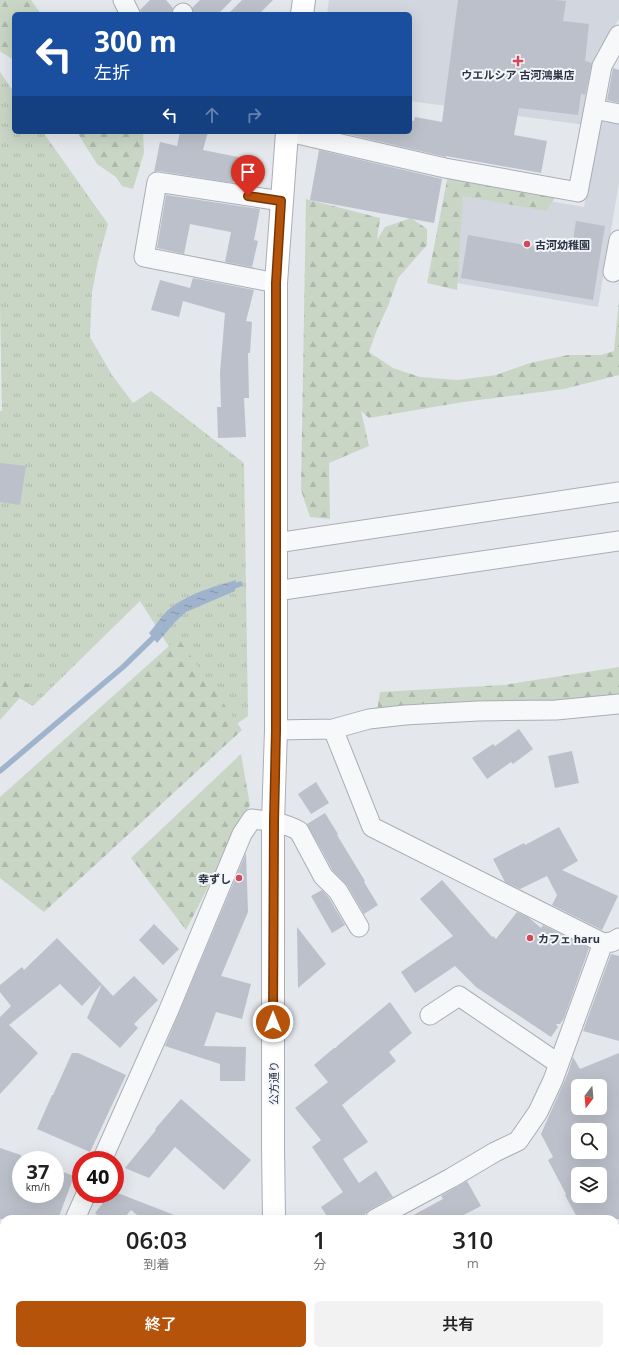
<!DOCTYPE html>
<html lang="ja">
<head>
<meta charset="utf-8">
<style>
  :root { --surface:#fff; --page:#f2f2f2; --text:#222; --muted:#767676; --accent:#b45309 }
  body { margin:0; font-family:"Open Sans","Noto Sans JP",sans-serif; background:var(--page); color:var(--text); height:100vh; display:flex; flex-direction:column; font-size:15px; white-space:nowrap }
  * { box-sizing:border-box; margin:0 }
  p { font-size:13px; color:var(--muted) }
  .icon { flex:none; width:22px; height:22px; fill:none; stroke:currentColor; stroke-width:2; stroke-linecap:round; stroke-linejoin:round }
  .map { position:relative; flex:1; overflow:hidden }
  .drawer { position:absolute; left:0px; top:1215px; width:619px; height:140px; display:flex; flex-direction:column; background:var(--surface); border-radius:12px 12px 0 0; box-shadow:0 4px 16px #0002 }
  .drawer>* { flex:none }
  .banner { position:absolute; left:12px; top:12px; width:400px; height:122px; border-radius:6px; box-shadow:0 4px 16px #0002; background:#1a4fa0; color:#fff; overflow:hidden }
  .needle { width:26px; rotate:196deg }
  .fabs { position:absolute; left:571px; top:1079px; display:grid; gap:8px }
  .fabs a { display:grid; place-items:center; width:36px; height:36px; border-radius:6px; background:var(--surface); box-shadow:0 4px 16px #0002; font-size:20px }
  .speed { position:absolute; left:12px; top:1151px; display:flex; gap:8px; font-size:20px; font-weight:700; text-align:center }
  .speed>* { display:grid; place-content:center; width:52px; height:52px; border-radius:50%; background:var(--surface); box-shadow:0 4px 16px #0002; line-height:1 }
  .speed small { font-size:10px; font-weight:400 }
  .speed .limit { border:6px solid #d22; background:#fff; color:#111 }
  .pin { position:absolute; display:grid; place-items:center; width:34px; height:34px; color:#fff; margin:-41px -17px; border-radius:50% 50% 50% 0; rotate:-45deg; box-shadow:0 0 4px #0007 }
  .pin .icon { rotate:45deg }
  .me { position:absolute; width:44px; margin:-22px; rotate:0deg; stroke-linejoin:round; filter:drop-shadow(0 0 3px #0008) }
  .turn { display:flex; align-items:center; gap:14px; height:84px; padding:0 16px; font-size:18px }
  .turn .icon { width:52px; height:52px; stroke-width:2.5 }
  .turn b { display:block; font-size:28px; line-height:34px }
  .lanes { display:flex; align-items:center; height:38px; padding:0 16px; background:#0003; justify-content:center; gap:20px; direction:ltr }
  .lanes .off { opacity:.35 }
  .eta { display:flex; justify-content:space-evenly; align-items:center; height:68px; text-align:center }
  .eta b { font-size:24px; font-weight:600; line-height:28px }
  .cta { display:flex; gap:8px; margin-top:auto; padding:8px 16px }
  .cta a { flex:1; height:46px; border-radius:6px; background:var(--accent); color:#fff; font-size:16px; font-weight:600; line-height:46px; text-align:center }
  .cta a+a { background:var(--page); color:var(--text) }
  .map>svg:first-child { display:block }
  .built { fill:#d2d6de }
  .grass { fill:url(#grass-tufts) }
  .forest { fill:url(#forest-firs) }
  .water { fill:url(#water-ripples) }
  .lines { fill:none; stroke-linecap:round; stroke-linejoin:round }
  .stream { stroke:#9fb4cc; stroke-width:5.5 }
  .building { fill:#bbc0ca; fill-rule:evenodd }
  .street-casing { stroke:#a9aeb7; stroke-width:21 }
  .secondary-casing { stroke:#a9aeb7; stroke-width:24 }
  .highway-casing { stroke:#8b94a3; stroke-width:24 }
  .street { stroke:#f7f8fa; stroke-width:19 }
  .secondary { stroke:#fff; stroke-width:22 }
  .highway { stroke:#fff; stroke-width:22 }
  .route-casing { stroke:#753606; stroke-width:10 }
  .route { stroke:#b45309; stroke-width:7 }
  .poi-dot { fill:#d1495b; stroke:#f4f6f9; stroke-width:1.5 }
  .labels { text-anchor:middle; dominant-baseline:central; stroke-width:4; stroke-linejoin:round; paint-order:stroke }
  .poi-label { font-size:11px; font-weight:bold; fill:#2b3445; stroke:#f4f6f9; text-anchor:start }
  .street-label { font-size:11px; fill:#2b3445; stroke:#f4f6f9 }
</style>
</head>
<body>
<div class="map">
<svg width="619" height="1355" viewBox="0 0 619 1355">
  <defs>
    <pattern id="grass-tufts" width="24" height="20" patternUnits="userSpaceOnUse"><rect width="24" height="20" fill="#c9d6c5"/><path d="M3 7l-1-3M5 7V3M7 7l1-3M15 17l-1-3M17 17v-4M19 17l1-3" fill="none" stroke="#adb8ab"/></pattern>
    <pattern id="forest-firs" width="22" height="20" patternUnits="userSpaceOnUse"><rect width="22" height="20" fill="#c9d6c5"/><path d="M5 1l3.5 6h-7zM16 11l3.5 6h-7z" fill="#adb8ab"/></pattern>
    <pattern id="water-ripples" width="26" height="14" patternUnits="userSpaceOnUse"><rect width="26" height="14" fill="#9fb4cc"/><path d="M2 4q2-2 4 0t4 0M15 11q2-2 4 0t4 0" fill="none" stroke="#8293a7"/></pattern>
  </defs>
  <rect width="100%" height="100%" fill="#e4e7ec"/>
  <path class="built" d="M329,0H619V19L597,53L585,125L410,101V14H327Z
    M598,121L619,124V183L598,307L439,280L455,185L584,207Z"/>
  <path class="grass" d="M0,72L14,92V132H43L108,224L98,261L92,292L90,337L112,375L133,403L151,391L244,463L248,716L224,733L140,601L33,706L0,687V411H2L0,305Z"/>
  <path class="forest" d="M0,0H31L41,14H14V60L1,52L0,50Z
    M77,132H143L144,153L133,189L122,186L116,177L97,164Z
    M448,175L557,195L546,211L463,196L457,290L427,283Z
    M306,199L380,218L377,240L385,227L411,218L427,229V245L398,278L388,306L376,332L369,352L393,368L420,377L458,380L496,375L530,363L568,355H601L614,351L619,299V375L564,389L463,402L369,418L361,411L369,446L329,463L330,519L310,517L301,490Z
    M178,638L242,730L44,912L0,878V797Z
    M619,667V698L377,711L380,692L503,685Z
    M0,675L31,685L0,720Z
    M241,754L250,805L186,930L131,858Z"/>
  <path class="water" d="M236,580L235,591L186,612L176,621L157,643L149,633C155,626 161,617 167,611C186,594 213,587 236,580Z"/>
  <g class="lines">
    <path class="stream" d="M229,588L240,584
      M0,771L123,667L158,633"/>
  </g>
  <path class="building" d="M150,0H166L173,8L171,14H141L140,10Z
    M200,0H232L218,14H194L192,8Z
    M242,0H273L259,14H228Z
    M458,0H555L566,1L563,21L589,24L585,61L592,63L585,95L581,94L578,115L519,108L514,135L547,141L541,173L446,156V157L338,132H410V120L414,121L415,117L442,122Z
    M613,68L619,70V103L607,100Z
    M180,132H208L203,150L238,157L233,183L159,171L154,172L160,142L177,146Z
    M319,150L442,179L434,223L310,200Z
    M166,195L260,209L254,240L258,241L252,267L225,262L231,232L190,224L184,254L157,248Z
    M576,221L605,226L593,300L461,278L468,235L558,251L560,238L573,240Z
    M193,278L254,290L246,321L252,322L250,353H248L249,398H244L246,437L218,438L217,407H221L220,373L225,313L183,301L179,317L151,310L160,280L190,288Z
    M0,463L26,466L20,505L0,502Z
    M519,729L533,749L513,764L511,762L487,779L472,758L493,744L495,746Z
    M572,751L579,783L555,788L548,756Z
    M316,782L329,803L311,814L298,794Z
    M325,813L338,834L337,835L365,881L364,882L378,905L364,914L347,885L333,871L307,824Z
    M559,827L578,861L562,870L618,896L602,930L552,905L557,895L547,876L520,889L505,882L493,859L524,843L525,845Z
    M246,853L248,912L221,976L251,984L242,1019L216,1012L204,1046L246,1047L245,1081H220V1064L165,1046Z
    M442,880L492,937L493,936L496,939L517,912L528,917L541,928L543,925L589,948L564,1018L560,1024H556L558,1027L551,1037L476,987L455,966L415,993L401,972L453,936L420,899Z
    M322,890L329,898L345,925L332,933L311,896Z
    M154,924L179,949L163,965L139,940Z
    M297,927L326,964L298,988Z
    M57,938L102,984L82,1006L60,984L9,1025L38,1053L0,1094V1017L11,1006L0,992V985L22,967L24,970Z
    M611,954L619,956V1041L583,1031Z
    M134,976L158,1000L134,1024L138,1028L120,1048L87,1018L102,984L113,996Z
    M390,1002L412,1033L389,1052L396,1061L342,1105L368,1142L343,1159L359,1183L376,1171L393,1197L369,1210L365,1214L364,1219H329L321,1207L343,1192L312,1147L321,1140L295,1108L328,1082L314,1065L334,1048H336L337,1046Z
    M72,1053H78L126,1075L90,1152L37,1129L52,1095H53Z
    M619,1053V1219H578L565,1195L566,1194L548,1160L553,1157L541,1134L568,1073L573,1057L580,1069ZM578,1086H600V1108H578ZM578,1130H600V1152H578ZM578,1174H600V1196H578Z
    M181,1099L251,1160L224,1190L175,1147L149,1178L125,1168L156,1130L155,1129Z
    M0,1148L21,1155V1194H55V1169L74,1176L58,1219H0Z
    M467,1181L481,1206L456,1219H398L406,1215L408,1218L443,1199L441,1196Z
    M115,1192L182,1218V1219H142L131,1210L123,1219H102L95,1213L110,1194H115Z"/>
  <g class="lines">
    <defs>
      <path id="street" d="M123,0L130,14
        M182,14L183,13
        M594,109L619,114
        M289,132L445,168L578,192L602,66L619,35
        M613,272L619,240
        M276,283L144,257L157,182L281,201
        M276,543L619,492
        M276,591L619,541
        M333,729L372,827L603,943L612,942L619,938
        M276,730L333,729L369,719L405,715L478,711L556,710L619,704
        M430,1015L459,996L559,1064
        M102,1160L168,1012L242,834L252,819C268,821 285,823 299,831L323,876L338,891L359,927
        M75,1219L86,1194
        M375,1219L451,1178L495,1152L518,1141L538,1112L553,1080L603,943
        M615,1236L619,1234
        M0,1346L4,1342
        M403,1351L406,1355
        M534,1351L536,1355"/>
      <path id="secondary" d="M302,14L304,0
        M274,1219L273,1147V822L276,730V283L287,132
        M272,1355V1351"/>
      <path id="highway" d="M0,1321L4,1322
        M76,1351L86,1355
        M246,1355L250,1351"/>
    </defs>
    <use href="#street" class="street-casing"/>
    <use href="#secondary" class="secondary-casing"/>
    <use href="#highway" class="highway-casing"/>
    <use href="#street" class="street"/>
    <use href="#secondary" class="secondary"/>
    <use href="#highway" class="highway"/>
  </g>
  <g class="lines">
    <defs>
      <path id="route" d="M248,196L281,201L276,283V730L274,822L273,1022"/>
    </defs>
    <use href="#route" class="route-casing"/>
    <use href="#route" class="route"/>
  </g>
  <g class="poi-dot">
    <path d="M516 55h4v4h4v4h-4v4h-4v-4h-4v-4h4z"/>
    <circle cx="527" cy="244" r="4"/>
    <circle cx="239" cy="878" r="4"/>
    <circle cx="530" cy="938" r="4"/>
  </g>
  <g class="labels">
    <g class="poi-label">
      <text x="518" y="74" text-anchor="middle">ウエルシア 古河鴻巣店</text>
      <text x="535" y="244">古河幼稚園</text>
      <text x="231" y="878" text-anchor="end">幸ずし</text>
      <text x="538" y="938">カフェ haru</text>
    </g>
    <g class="street-label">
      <text transform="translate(273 1083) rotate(-90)">公方通り</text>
    </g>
  </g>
</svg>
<div class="fabs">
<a><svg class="needle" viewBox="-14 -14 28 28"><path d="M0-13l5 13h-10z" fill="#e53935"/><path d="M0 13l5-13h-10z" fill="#767676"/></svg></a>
<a><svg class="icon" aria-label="search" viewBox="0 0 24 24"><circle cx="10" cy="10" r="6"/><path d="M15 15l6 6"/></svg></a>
<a><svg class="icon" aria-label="layers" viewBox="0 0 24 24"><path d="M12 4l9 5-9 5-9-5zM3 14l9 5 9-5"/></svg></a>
</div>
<div class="speed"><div>37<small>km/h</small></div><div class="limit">40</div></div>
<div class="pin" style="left:248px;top:196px;background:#d93025"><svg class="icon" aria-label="arrive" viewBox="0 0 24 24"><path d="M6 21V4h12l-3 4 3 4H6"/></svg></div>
<svg class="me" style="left:273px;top:1022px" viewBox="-20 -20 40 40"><circle r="17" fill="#b45309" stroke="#fff" stroke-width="3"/><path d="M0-11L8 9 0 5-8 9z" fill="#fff"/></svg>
<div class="banner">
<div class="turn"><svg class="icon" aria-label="left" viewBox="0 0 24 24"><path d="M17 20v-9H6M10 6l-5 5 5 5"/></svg><div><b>300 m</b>左折</div></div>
<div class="lanes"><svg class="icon" aria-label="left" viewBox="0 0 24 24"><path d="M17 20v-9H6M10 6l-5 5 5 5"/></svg><svg class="icon off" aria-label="ahead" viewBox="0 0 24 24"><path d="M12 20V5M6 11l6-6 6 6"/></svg><svg class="icon off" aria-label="right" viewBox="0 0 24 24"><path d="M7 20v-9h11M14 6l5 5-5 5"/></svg></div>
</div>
<section class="drawer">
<div class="eta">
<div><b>06:03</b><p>到着</p></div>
<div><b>1</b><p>分</p></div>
<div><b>310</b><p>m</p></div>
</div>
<div class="cta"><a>終了</a><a>共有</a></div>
</section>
</div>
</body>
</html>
